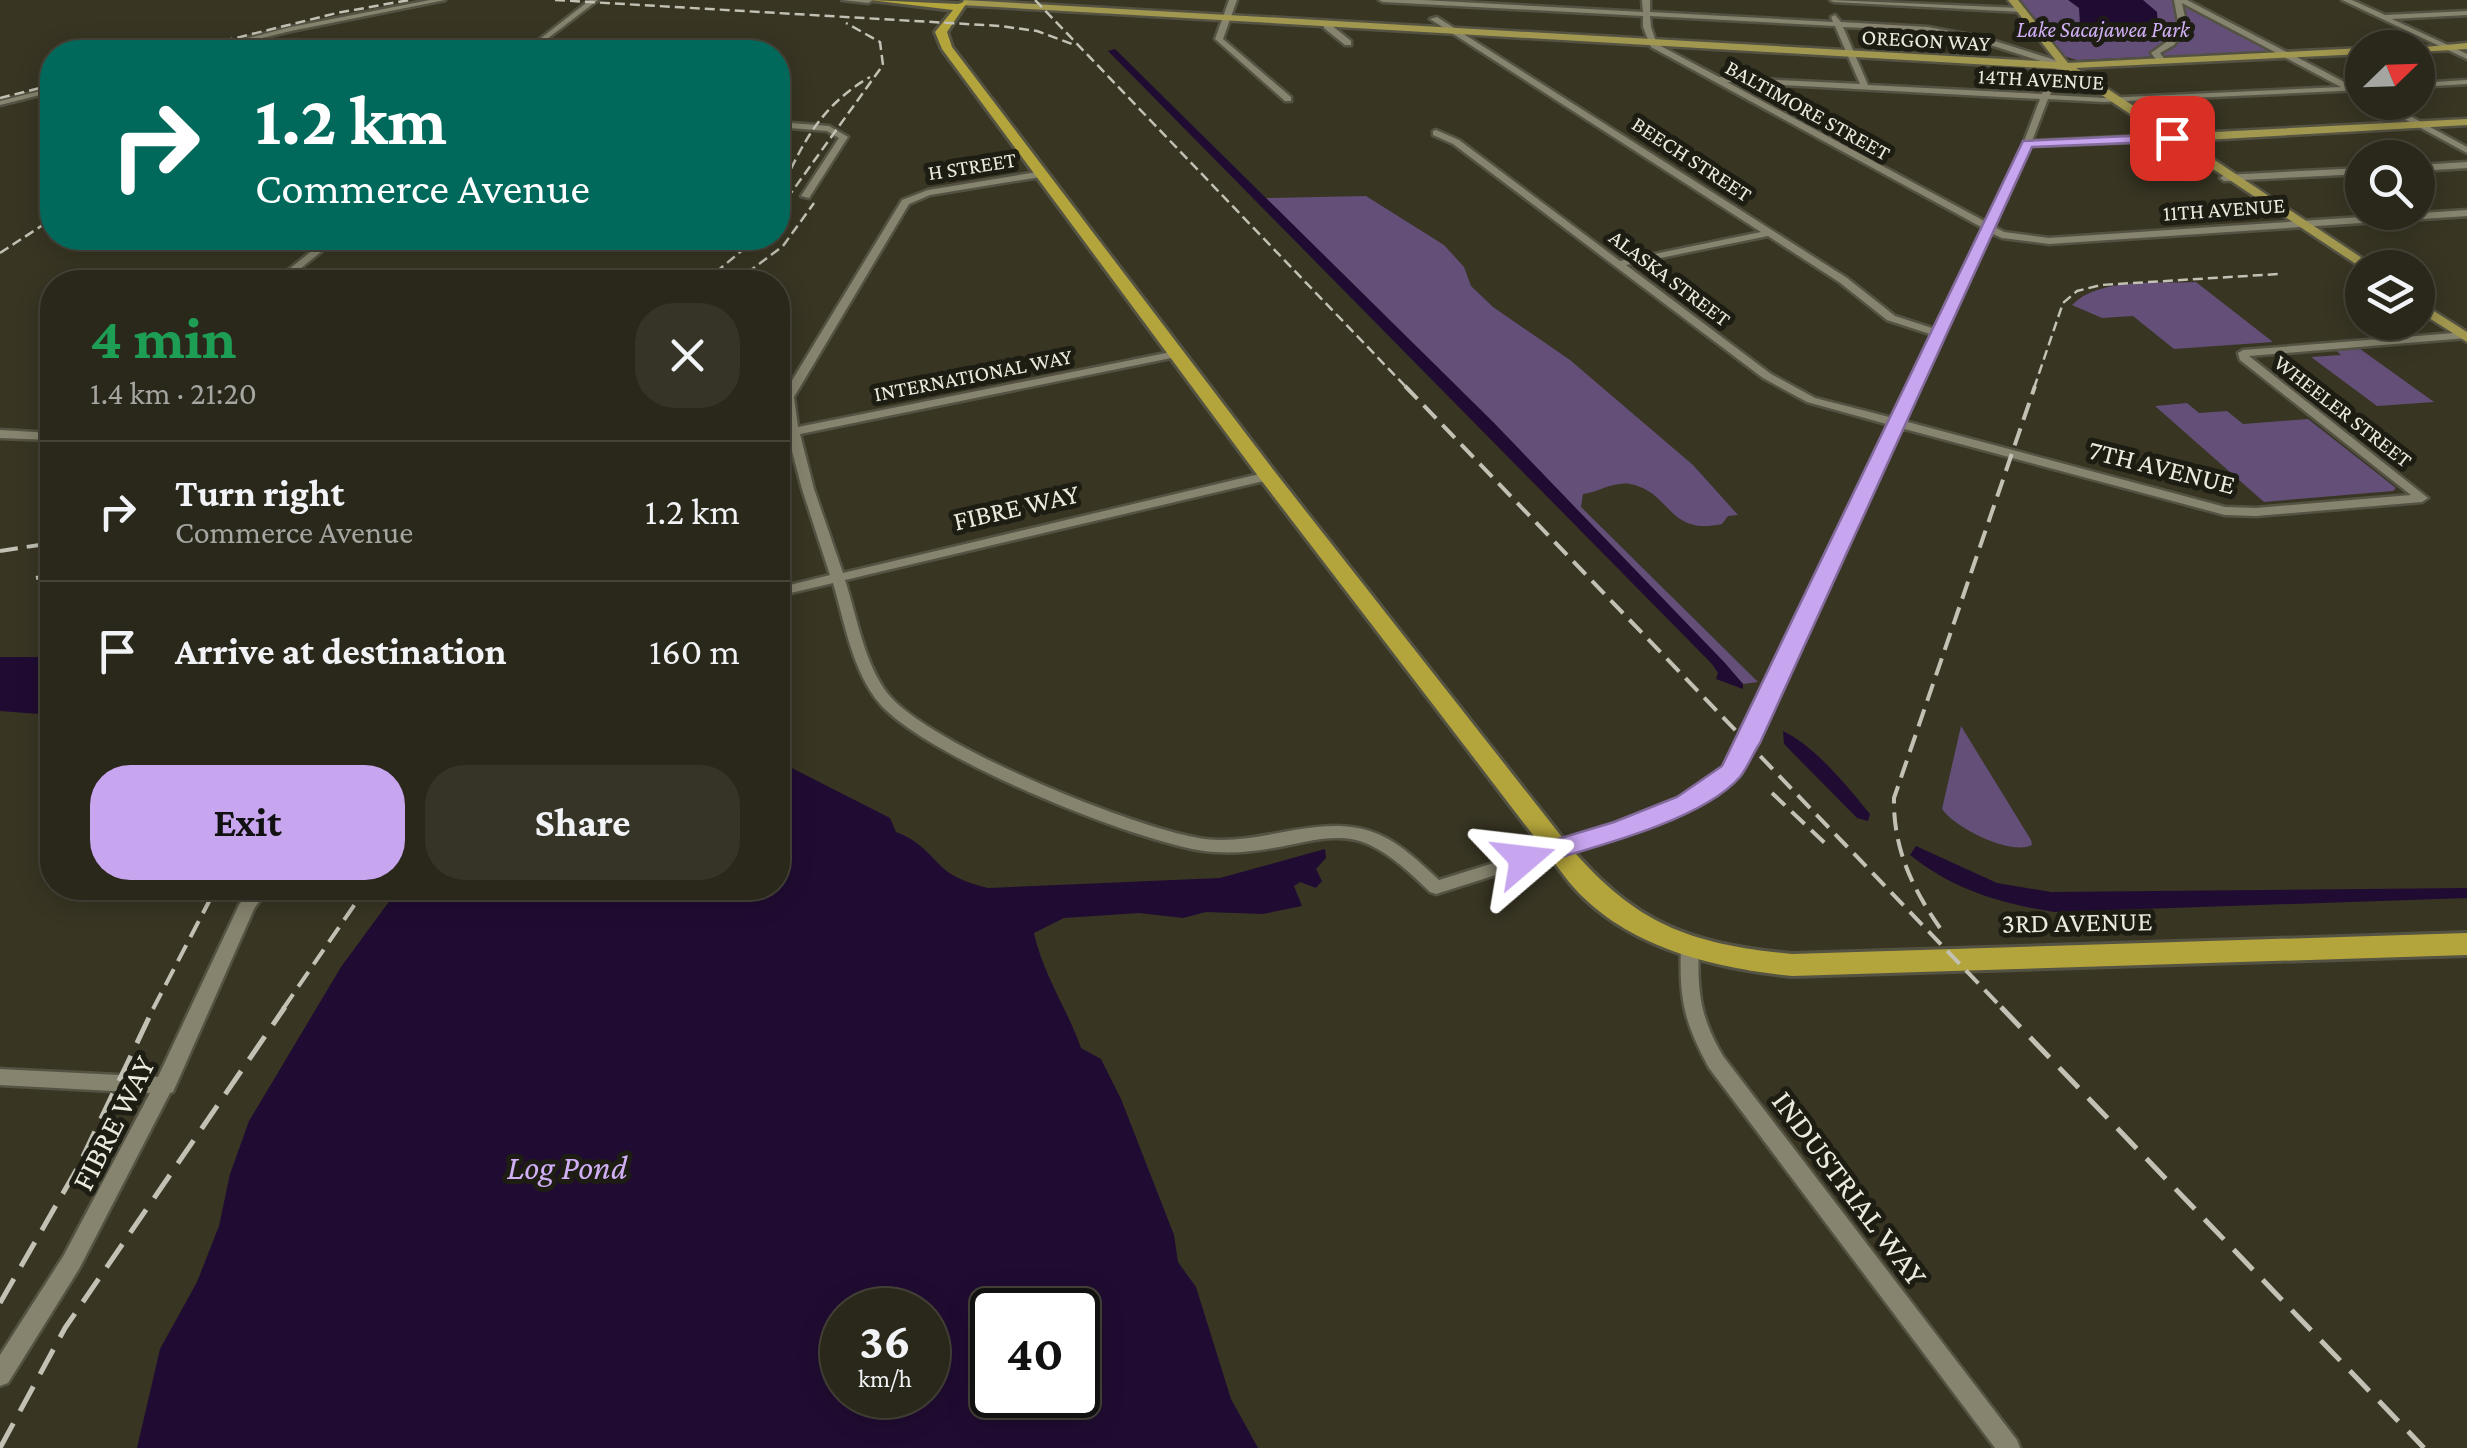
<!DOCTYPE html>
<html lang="en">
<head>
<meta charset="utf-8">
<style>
  :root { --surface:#2a281a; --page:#363427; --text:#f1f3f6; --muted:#a5a6a2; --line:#464439; --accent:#c8a5ef }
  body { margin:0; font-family:"Crimson Pro",serif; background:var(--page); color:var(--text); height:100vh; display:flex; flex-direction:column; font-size:38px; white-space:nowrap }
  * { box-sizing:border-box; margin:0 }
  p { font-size:32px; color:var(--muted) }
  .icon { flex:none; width:55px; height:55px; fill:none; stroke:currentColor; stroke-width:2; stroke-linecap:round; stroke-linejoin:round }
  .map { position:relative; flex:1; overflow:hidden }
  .drawer { position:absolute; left:40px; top:270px; width:750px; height:630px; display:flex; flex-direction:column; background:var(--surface); border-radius:40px; box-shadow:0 5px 25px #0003,0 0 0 2px var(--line) }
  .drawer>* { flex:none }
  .banner { position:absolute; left:40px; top:40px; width:750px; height:210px; border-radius:40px; box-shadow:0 5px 25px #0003,0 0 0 2px var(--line); background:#00695c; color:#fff; overflow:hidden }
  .needle { width:65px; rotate:67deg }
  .buttons { position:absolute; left:2345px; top:30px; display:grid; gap:20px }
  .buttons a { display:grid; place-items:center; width:90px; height:90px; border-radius:50%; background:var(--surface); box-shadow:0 5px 25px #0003,0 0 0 2px var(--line); font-size:50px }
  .speed { position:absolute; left:820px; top:1288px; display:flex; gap:20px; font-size:50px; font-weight:700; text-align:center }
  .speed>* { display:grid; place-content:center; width:130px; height:130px; border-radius:50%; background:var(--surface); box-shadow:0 5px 25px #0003,0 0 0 2px var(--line); line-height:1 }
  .speed small { font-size:25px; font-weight:400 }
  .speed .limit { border:5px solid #111; border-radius:15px; background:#fff; color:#111 }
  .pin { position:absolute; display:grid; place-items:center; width:85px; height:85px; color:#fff; margin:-42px; border-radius:20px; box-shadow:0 5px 15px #0006 }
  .me { position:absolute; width:110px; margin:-55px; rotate:73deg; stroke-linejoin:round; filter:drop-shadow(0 0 8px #0008) }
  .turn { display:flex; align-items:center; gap:35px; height:210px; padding:0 50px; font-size:45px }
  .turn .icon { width:130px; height:130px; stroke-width:2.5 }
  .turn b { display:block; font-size:70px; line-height:85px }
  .round { display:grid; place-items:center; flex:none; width:105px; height:105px; border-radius:40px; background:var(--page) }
  .head { display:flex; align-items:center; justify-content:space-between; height:170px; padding:0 50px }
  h1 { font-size:60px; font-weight:700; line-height:75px; color:#1e9e55 }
  .primary-button { display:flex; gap:20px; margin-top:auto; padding:20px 50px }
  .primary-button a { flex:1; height:115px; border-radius:40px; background:var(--accent); color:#111; font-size:40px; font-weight:700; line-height:115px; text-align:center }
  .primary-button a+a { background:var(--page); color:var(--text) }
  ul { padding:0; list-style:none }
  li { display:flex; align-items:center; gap:30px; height:140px; padding:0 50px; border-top:2px solid var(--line) }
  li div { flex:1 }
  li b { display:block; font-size:38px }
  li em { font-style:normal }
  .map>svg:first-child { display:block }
  .green { fill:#634f78 }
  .water { fill:#200c32; fill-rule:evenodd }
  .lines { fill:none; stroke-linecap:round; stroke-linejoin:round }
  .minor-casing { stroke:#545242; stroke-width:5 }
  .major-casing { stroke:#545242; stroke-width:5 }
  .highway-casing { stroke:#545242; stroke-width:6 }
  .minor { fill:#86836e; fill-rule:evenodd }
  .major { fill:#a1974f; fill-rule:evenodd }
  .highway { fill:#b3a43b; fill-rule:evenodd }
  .rail-far2 { stroke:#c2c1b4; stroke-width:2.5; stroke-dasharray:10 5; stroke-linecap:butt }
  .rail-far1 { stroke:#c2c1b4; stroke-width:4; stroke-dasharray:18 9; stroke-linecap:butt }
  .rail { stroke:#c2c1b4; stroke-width:5; stroke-dasharray:28 14; stroke-linecap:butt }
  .route { fill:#c8a5ef; stroke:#826b9b; stroke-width:2.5 }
  .labels { text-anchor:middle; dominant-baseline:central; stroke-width:10; stroke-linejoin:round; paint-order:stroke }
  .far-park-label { font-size:22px; font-style:italic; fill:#d1b0f6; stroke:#1e1d14 }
  .far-street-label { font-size:22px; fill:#ebeade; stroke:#1e1d14 }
  .street-label { font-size:28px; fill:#ebeade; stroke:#1e1d14 }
  .near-street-label { font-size:32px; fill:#ebeade; stroke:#1e1d14 }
  .near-water-label { font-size:35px; font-style:italic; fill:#d0aff5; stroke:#1e1d14 }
</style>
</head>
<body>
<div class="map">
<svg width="2467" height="1448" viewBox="0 0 2467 1448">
  <rect width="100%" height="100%" fill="#383523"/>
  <path class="green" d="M2020,0H2178L2271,51L2077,60L2064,56Z
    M1366,196L1444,245L1464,267L1471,286L1493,307L1570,360L1693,465L1738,515L1728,516L1722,524C1667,536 1672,492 1630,484C1614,481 1599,492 1583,494L1581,507L1758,682L1743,684L1493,422L1266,198Z
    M2196,282L2273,342L2174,349L2133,316L2102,318L2072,305C2098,277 2160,284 2196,282Z
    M2356,346L2434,402L2377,406L2311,357L2341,355L2333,348Z
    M2187,403L2199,413L2227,411L2243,424L2308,419L2396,488L2393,491L2264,502L2155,406Z
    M1961,726L2031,840L2032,845C2011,856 1955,828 1942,809Z"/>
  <path class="water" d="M2068,0H2143L2157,12L2158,25C2131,46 2109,41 2080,25L2079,8Z
    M1115,49L1493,422L1725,663L1743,684V689L1716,679L1718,673L1712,664L1108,51Z
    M0,657H52V715L0,711Z
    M1783,731C1816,747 1847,786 1870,814L1868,821L1857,818L1784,744Z
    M778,761L890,818L896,832C918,840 927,852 942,867C954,879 973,884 988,888L1220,878L1325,849L1326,858L1316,869L1322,881L1316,888L1300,882L1294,886L1302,906L1263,914L1206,912L1183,918L1139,913L1064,918L1034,933C1043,975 1067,1008 1081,1048L1101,1059L1121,1099L1174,1235L1178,1262L1196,1287L1231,1399L1258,1448H137L160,1349L197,1282L219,1226L230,1174L249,1121L341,967L399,888H778ZM928,1310V1395H842V1310ZM1078,1310V1395H992V1310Z
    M1916,846L1997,883L2051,892L2467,888V898L2054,912C1999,903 1954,890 1910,855Z"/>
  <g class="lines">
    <defs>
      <path id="minor" d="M430,0H445L291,31L204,52H193L291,27Z
        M590,0H598L530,52H523Z
        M842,0H871L872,1L868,3Z
        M1229,0H1237L1223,39L1291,97V101H1285L1215,39Z
        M1379,0H1423L1643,12L1642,0H1650V12L1833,22L1831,17L1835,15L1841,22L1928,27L1982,37L2068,64V68L2057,76L2050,95L2104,98L2341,87L2182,3L2187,27L2174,45L2160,53L2166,61L2159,63L2151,53L2168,41L2179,27L2174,0H2187L2352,86H2362V90L2104,102L2048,99L2032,141L2163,135L2167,138L2163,141L2030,146L1993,226L2004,232L2049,238L2467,210V216L2049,244L2002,238L1991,233L1904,421L2225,507L2256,508L2411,495L2240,360L2238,353L2243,350L2467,332V338L2249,356L2428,498L2422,502L2256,516L2225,515L1901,428L1756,743L1736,776L1695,806L1628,833L1436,894L1430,892C1411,874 1393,856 1370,845C1339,830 1305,843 1273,848C1251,852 1227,854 1204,851C1133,841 926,757 880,704C852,671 845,623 833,583L778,596V588L830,575L802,489L788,436L778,438V432L787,430L782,397L902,200L928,190L1043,171L1046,172V176L930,195L909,204L794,397L798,427L1176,351L1181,354L1176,357L800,434L814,489L843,573L1268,472L1274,476L1268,480L845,580C857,617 864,663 888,694C929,745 1138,830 1205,839C1263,846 1322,811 1378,834C1402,844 1420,863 1439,880L1616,825L1683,798L1726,768L1740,743L1890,425L1807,402L1763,378L1453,144L1433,135V131L1436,130L1459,140L1620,261L1761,232L1430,19L1437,17L1847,278L1895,316L1935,329L1983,228L1651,47L1643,27V16L1383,2ZM1650,16L1835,26L1860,84L1719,77L1657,44L1651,27ZM1843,27L1928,31L1978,41L2059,67L2049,75L2042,94L1868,85ZM1727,82L2040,99L2023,144L1986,222ZM1768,236L1839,282L1887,320L1933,335L1893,418L1815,398L1771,374L1626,265Z
        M1830,0L2021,8L2025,10L2021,12L1834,2Z
        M2342,0H2352L2385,15L2467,11V15L2392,19L2467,54V59Z
        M1324,24H1330L1351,41V45H1345L1324,28Z
        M2467,80V84L2418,87V83Z
        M52,88V92L0,105V101Z
        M2373,102H2384L2467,147V153Z
        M778,122L829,126L848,137L809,198L801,196L839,138L827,131L778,127Z
        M2467,162V168L2418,171V165Z
        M2362,168V174L2224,181L2220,178L2224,175Z
        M328,238H338L284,282H273Z
        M0,430L52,433V440L0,438Z
        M251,888H268L254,909L173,1092L170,1093L79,1269L8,1383L0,1386V1355L64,1255L150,1093L0,1085V1069L158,1077L239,905Z
        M1690,940L1696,942L1699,947C1697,991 1700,1017 1723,1056L2017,1440L2020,1448H1995L1709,1068C1684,1022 1679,999 1681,947L1684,942Z"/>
      <path id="major" d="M964,0L2057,62L2008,0H2018L2068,63L2362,48V54L2076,68L2176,134L2467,119V125L2186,141L2377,268H2362L2070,74H2062L2060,69L961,5Z
        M2467,43V49L2418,52V48H2414Z
        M2418,301L2467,332V342L2418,311Z"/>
      <path id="highway" d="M870,0L958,4L968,1L947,32L952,47L1275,472L1565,841C1633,923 1687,944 1792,954L2467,933V955L1792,976C1712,968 1622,946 1569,882L1261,480L942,49L935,32L953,10Z"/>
    </defs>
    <use href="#minor" class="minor-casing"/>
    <use href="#major" class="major-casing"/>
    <use href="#highway" class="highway-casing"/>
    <use href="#minor" class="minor"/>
    <use href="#major" class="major"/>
    <use href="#highway" class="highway"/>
    <path class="rail-far2" d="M555,0L1000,26L1037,31L1072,44
      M1035,0L1407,388
      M179,52L337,13L409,0
      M0,98L52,85
      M779,196C800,146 821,105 870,77
      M778,211L883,65L880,42L846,23
      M0,253L52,219
      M704,282L757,238
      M735,282L783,246L814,203
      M2034,388L2063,303L2077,291L2101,285L2278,274"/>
    <path class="rail-far1" d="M1405,386L2003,1009
      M0,551L52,543
      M36,578L52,575
      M1772,793L1830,848
      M1940,928C1912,888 1893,848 1894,798L2035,386
      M153,1009L216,888
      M283,1009L366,888"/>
    <path class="rail" d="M2001,1007L2424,1448
      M0,1303L78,1167L154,1007
      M0,1448L65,1328L285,1007"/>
  </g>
  <path class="route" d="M2172,134L2177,135V141L2032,147L1760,743C1753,753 1748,767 1740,777C1700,823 1582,850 1524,868L1515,865L1511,859L1515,852L1614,822L1677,797L1722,766L2023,141Z"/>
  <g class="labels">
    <g class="far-park-label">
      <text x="2103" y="29">Lake Sacajawea Park</text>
    </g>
    <g class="far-street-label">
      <text transform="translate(1926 40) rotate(3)">OREGON WAY</text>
      <text transform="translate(2041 79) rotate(3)">14TH AVENUE</text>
      <text transform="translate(1808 110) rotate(29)">BALTIMORE STREET</text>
      <text transform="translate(1692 159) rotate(33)">BEECH STREET</text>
      <text transform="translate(972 166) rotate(-9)">H STREET</text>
      <text transform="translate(2224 209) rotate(-4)">11TH AVENUE</text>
      <text transform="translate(1670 278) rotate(37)">ALASKA STREET</text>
      <text transform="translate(973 375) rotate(-11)">INTERNATIONAL WAY</text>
      <text transform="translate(2343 411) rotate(38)">WHEELER STREET</text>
    </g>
    <g class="street-label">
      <text transform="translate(2162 467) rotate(14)">7TH AVENUE</text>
      <text transform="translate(1016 507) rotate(-13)">FIBRE WAY</text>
      <text transform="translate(2077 922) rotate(-1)">3RD AVENUE</text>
    </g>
    <g class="near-street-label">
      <text transform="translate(113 1123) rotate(-63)">FIBRE WAY</text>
      <text transform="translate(1850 1188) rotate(53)">INDUSTRIAL WAY</text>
    </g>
    <g class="near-water-label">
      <text x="567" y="1167">Log Pond</text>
    </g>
  </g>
</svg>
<div class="buttons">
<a><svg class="needle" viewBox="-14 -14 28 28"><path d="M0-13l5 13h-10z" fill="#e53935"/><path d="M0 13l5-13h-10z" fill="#a5a6a2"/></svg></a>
<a><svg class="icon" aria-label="search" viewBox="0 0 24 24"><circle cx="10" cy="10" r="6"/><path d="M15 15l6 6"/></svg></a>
<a><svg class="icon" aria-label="layers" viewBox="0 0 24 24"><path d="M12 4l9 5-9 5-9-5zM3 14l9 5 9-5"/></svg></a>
</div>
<div class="speed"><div>36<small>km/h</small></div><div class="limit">40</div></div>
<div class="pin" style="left:2172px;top:138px;background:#d93025"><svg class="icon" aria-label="arrive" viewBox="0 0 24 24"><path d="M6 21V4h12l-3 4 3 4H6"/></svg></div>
<svg class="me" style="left:1524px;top:859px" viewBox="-20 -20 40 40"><path d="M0-17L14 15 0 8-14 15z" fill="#c8a5ef" stroke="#fff" stroke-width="4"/></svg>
<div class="banner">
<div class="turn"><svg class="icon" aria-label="right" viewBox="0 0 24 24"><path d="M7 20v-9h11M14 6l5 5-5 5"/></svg><div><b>1.2 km</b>Commerce Avenue</div></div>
</div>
<section class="drawer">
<div class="head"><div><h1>4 min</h1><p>1.4 km · 21:20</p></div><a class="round"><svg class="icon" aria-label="close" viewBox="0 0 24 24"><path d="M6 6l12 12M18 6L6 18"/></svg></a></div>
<ul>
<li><svg class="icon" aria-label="right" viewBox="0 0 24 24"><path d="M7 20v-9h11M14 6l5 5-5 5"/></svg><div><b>Turn right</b><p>Commerce Avenue</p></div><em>1.2 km</em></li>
<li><svg class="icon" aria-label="arrive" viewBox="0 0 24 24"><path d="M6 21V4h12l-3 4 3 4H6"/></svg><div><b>Arrive at destination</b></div><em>160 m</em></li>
</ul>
<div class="primary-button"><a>Exit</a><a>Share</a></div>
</section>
</div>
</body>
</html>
